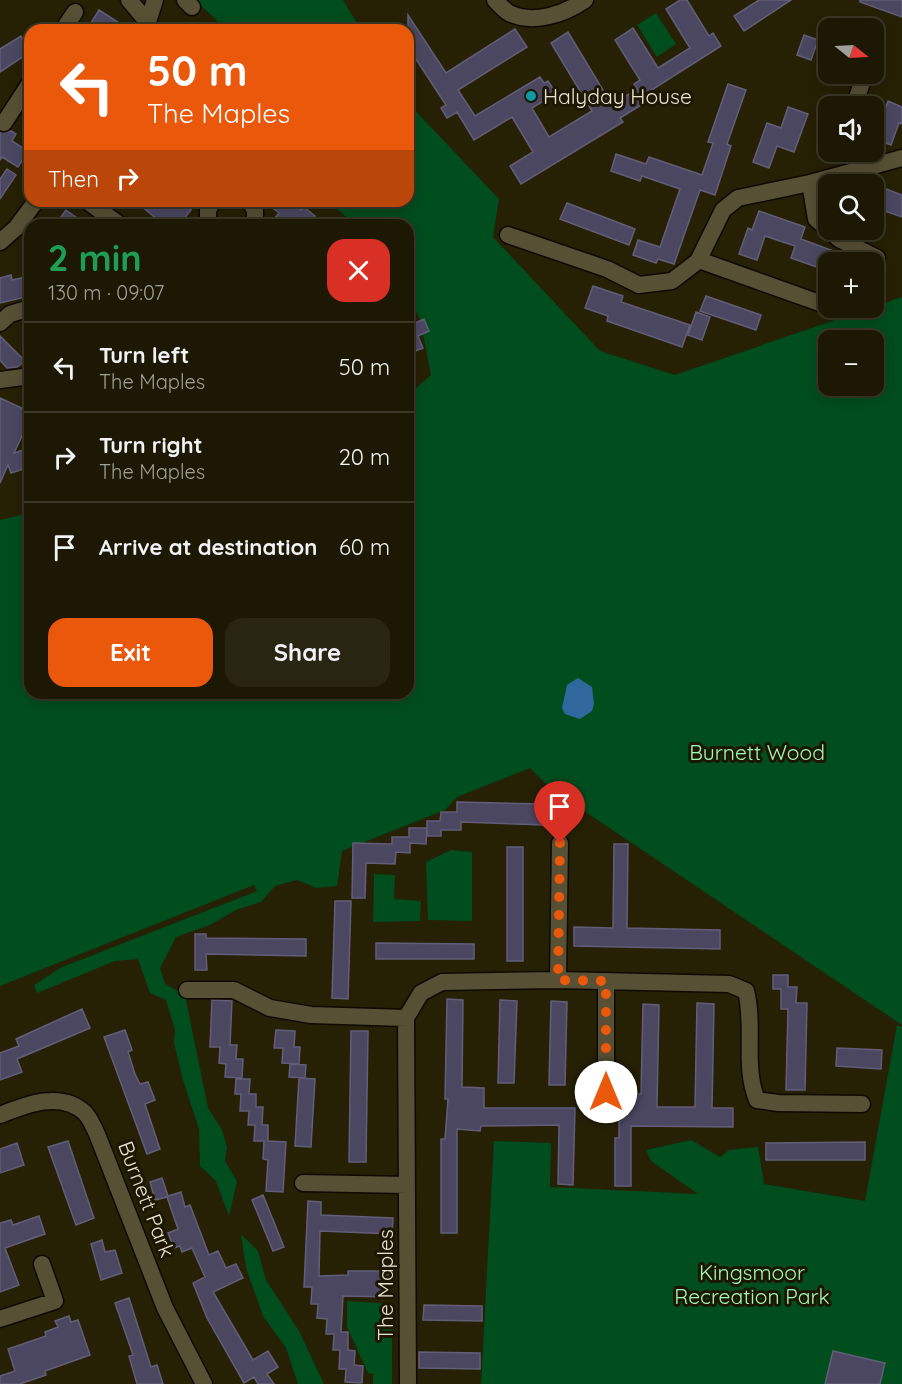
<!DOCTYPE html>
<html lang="en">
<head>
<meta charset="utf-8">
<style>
  :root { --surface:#1c1804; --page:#292513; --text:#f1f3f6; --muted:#a0a09a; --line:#3a3726; --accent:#ea580c }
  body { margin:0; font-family:Quicksand,sans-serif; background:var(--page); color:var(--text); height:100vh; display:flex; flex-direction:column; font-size:22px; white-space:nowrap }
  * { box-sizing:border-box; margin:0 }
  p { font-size:20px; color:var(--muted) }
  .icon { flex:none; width:33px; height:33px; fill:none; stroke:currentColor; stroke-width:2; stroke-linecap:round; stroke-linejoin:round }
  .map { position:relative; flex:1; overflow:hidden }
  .drawer { position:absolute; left:24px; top:219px; width:390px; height:480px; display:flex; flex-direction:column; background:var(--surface); border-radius:18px; box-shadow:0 3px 15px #0003,0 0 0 2px var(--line) }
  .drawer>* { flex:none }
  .hud { position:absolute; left:24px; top:24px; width:390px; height:183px; border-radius:18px; box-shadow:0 3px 15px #0003,0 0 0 2px var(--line); background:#ea580c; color:#fff; overflow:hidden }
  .needle { width:39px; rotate:108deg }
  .fabs { position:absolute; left:818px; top:18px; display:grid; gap:12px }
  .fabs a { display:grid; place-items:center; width:66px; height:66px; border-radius:12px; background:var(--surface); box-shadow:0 3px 15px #0003,0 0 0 2px var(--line); font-size:30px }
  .pin { position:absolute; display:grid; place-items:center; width:51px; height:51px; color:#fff; margin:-62px -26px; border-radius:50% 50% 50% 0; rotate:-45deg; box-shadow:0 0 6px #0007 }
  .pin .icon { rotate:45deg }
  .me { position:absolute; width:66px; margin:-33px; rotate:0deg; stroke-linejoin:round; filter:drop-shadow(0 0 4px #0008) }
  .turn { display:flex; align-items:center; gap:21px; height:126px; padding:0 24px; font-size:27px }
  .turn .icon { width:78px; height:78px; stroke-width:2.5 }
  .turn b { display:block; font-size:42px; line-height:51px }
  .then { display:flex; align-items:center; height:57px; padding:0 24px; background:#0003; gap:12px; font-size:22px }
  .round { display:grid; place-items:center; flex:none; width:63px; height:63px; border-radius:18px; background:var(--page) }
  .overview { display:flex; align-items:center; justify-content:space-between; height:102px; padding:0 24px }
  h1 { font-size:36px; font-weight:800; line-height:45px; color:#1e9e55 }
  .cta { display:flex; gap:12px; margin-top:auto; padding:12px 24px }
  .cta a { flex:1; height:69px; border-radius:18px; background:var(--accent); color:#fff; font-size:24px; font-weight:800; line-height:69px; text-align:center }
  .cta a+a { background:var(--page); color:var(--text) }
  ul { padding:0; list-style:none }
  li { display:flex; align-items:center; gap:18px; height:90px; padding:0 24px; border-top:2px solid var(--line) }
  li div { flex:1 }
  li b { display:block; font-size:22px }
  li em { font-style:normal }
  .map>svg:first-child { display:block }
  .green { fill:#004d1e; fill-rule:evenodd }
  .water { fill:#30689e }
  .building { fill:#4b4761; stroke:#625e79; stroke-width:1.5 }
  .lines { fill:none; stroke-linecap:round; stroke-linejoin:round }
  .minor-casing { stroke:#0f0900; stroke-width:19 }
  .minor { stroke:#575035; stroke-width:16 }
  .route { stroke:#ea580c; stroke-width:10; stroke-dasharray:0 18 }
  .culture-dot { fill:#0f9aa8; stroke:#1d1600; stroke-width:2 }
  .labels { text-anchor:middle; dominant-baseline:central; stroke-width:6; stroke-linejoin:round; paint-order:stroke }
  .poi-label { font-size:21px; fill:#e7e3d4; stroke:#1d1600; text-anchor:start }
  .park-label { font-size:21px; fill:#9efbb1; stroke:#1d1600 }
  .street-label { font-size:21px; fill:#e7e3d4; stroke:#1d1600 }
</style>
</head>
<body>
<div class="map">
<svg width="902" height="1384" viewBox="0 0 902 1384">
  <rect width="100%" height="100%" fill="#262005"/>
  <path class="green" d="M195,0H343L361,30H227Z
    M656,13L676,44L657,57L637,25Z
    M408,103L499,199L493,237L600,351L675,375L902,297V1025L550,788L530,768L457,797L445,810L342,851L337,886L316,888L297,880L275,886L261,902L236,910L210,925L176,937L160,968L165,984L185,995L208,1108L222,1130L227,1147L225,1161L237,1181L229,1216L216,1181L200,1166L199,1129L183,1080L174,1043L175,1030L166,1000L150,993L138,959L115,961L37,993L34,985L62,967L257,891L254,885L0,986V520L30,513V693H408V395L431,375L420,319L408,299V225H356L327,201H408ZM828,340H873V386H828Z
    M451,850L472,852V921L428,920L426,862Z
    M374,874L395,875L394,899L421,901L420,921L373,922Z
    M897,1025L902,1027V1384H481L494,1141L551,1143L550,1187L698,1194L651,1161L646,1150L691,1140L720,1157L729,1150L758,1147L764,1184L865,1201Z
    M241,1234L258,1251L266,1280L299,1331L324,1384H298L286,1348L263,1316L246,1268Z
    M347,1301L392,1304V1384H373V1374L368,1373L347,1327Z"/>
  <path class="water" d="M578,678L592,687L594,704L592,711L580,719L565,714L562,708L567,685Z"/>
  <path class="building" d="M680,0H687L709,36L713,33L721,46L642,96L646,102L620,118L623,122L521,184L510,166L533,152L512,117L474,140L457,112L447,118L441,108L446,105L408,47V15L446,73L515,29L527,47L458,90L475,116L540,77L544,83L548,81L556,93L532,108L549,137L592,111L551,43L568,32L612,105L637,89L634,84L640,80L615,40L633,28L658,68L690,48L666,9Z
    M759,0H791L744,31L734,16Z
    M860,0H902V17L860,2Z
    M99,10L130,30H95L89,26Z
    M804,35L818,40L811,60L797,55Z
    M21,36L30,52L0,72V49Z
    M728,84L746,90L727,144L731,146L715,195L700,190L674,264L658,259L656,263L633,255L638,240L660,247L680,189L642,176L640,181L611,171L616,154L646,164L649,157L702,175L713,143L708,142Z
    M888,101L902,107V124L899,123L891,145L873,138V117L881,120Z
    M788,107L808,114L794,152L777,146L769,168L753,162L767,123L781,128Z
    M11,131L16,134L12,141L28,151L18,167L2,157L0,160V132Z
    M7,169L16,175L0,199V179Z
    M873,184L902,195V217L873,207Z
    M135,201H194L188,208L191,210L179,225H164Z
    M264,201H289L301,210L304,207L315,216L307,225H269L279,213Z
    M567,203L635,229L629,245L560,219Z
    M66,210L87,225H55Z
    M759,211L805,227L801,239L863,262H828V271L791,258L795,246L765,236L757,260L739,254L748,228L752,230Z
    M11,275L12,280L30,276V296L0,303V278Z
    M593,286L623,296L621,302L690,325L682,347L607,321L608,316L585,308Z
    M706,296L761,315L756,330L700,311Z
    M408,312L413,324L424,319L429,331L418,336L423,348L408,354Z
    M696,312L710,317L702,340L688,335Z
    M0,336L25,361L17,367L7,368L0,360Z
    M0,398L30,412V419L14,453L30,448V467L11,473L8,465L0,483Z
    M457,802L544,804V825L461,822V830H441V836H427V821H440L441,812H457Z
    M409,828H427L426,844L410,843V853L396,852L395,864L366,863L365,898H352L353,843L392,844V837H409Z
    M614,844H628L627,928L720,930V949L574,946V927L613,928Z
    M507,847H523V961H507Z
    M335,901H351L348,999L332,998Z
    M195,934H206V938L306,939V956L206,954L207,970H195Z
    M376,943L474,944V959H376Z
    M773,975H788V987H797L796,1003H807L805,1090H786L788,1009H781V989H773Z
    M447,999L463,1000L462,1087L484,1088V1108H575L573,1185L558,1184L559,1125L481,1126L480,1131L457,1129V1233H441V1139H445L448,1099H445Z
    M212,1000L232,1001L230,1045H237L236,1059H243L242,1078L225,1077L226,1064L219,1063L220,1047H210Z
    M500,1000L517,1001L514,1083H498Z
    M551,1001L567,1002L565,1085H549Z
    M697,1003L714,1004L712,1108H733V1127L631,1126V1186H615V1138H619V1094H641L643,1004L659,1005L657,1107H695Z
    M82,1009L90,1028L17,1059L22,1072L0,1080V1053L19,1046L16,1039Z
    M125,1030L132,1050L128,1052L135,1074L140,1084L148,1082L155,1100L145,1104L160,1149L147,1154L104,1037Z
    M276,1030L295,1031L294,1047H300L299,1064L282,1063L283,1048H274Z
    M351,1031H368L366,1162H349Z
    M837,1048L882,1050L881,1069L836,1066Z
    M290,1064L306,1065L305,1078L289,1077Z
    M299,1078L315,1079L311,1147L295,1146Z
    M236,1079H250L249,1094H256V1107H263L262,1125H268V1141L286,1142L283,1192L266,1191L268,1160L263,1159L264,1141H254L255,1125H248L249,1111H240L241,1094H235Z
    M68,1141L94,1218L76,1225L48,1147Z
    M865,1142V1160H766V1143Z
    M17,1143L24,1165L0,1173V1149Z
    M162,1178L168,1196L181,1192L185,1207L190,1205L209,1255L218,1251L226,1268L236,1264L243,1278L213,1292L253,1360L268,1351L278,1367L267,1374L274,1384H258L254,1377L244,1383L207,1318L193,1283L205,1277L192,1248L182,1252L180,1246L174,1248L168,1233L178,1229L167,1197L155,1200L150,1182Z
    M263,1195L284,1247L273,1251L252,1200Z
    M308,1201L321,1202V1215L393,1218L392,1234L320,1231L319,1276L348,1275V1271H389V1297L343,1296L341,1332H348V1350L355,1351L354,1365L363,1366L362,1383L345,1382L346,1369H339L340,1350H333L334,1334H326L327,1319L317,1318L318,1304H311L312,1287H304Z
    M39,1216L45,1234L5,1248L19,1285L0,1292V1223L11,1220L13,1225Z
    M102,1240L105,1252L115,1250L122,1273L101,1280L91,1244Z
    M129,1298L151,1367L157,1365L163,1384H137L129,1356L133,1355L115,1303Z
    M424,1305L482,1306V1321L423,1320Z
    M69,1316L71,1322L78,1320L90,1355L45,1371L46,1375L20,1384H0V1376L15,1371L8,1349L46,1336L45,1332L58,1327L55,1321Z
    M833,1351L885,1363L880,1384H825Z
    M419,1352L480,1353V1369L419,1368Z"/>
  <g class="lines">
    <defs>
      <path id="minor" d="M129,0L145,19L144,30
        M185,0L192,7
        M495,0C499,4 504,10 509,13C534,25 564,14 585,0
        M146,28L155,0
        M63,30L75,12
        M854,106L865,74
        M4,123L30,83
        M810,183L816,219L839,239L877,258L873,270
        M87,201L120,225
        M250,201L255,211V225
        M208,225V210L213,201
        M508,235L607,269L639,285L672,281L698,261L723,210L738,198L810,183L902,158
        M0,242L16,228L36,201
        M699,260L828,306
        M0,323L10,314L30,308
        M0,380L30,376
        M558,980L560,843
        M187,990H234L270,1008L311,1015L406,1018
        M606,1092V981
        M0,1115C25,1105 61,1090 85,1113C90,1118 94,1128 97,1134L165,1308L204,1384
        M303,1183L407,1185
        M0,1319L55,1301L42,1264
        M408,1384L406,1018L421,993L442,982L558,980L729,984L746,991C755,1027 743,1066 757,1100L778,1103L862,1104"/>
    </defs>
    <use href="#minor" class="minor-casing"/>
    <use href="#minor" class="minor"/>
  </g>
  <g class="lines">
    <path class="route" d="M560,843L558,980L606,981V1092"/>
  </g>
  <circle class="culture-dot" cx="531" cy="96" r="6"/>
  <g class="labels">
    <g class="poi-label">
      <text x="543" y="96">Halyday House</text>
    </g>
    <g class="park-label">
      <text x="757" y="752">Burnett Wood</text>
      <text x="752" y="1272">Kingsmoor<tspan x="752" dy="24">Recreation Park</tspan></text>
    </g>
    <g class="street-label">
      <text transform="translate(147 1199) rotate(69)">Burnett Park</text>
      <text transform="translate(385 1285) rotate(-90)">The Maples</text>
    </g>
  </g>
</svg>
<div class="fabs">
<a><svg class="needle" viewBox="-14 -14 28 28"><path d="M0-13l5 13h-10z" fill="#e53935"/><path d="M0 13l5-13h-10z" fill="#a0a09a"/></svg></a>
<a><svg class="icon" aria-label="sound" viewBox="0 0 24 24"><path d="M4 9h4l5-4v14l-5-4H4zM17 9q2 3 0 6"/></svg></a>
<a><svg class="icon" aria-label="search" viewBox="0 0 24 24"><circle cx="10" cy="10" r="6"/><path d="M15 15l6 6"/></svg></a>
<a>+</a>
<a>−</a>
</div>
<div class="pin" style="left:560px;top:843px;background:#d93025"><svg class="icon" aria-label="arrive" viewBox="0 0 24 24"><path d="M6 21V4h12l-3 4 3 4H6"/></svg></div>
<svg class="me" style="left:606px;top:1092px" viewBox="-20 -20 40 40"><circle r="19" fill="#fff"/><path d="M0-13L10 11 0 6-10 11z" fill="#ea580c"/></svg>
<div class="hud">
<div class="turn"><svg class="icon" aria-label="left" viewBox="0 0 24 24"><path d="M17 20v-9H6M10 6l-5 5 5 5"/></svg><div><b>50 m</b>The Maples</div></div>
<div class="then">Then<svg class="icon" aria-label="right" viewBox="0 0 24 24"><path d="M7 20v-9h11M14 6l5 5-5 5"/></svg></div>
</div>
<section class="drawer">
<div class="overview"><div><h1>2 min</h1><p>130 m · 09:07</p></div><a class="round" style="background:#d93025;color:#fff"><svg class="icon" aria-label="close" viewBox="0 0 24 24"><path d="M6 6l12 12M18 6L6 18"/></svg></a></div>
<ul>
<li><svg class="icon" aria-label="left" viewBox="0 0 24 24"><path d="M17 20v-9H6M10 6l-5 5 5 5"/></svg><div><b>Turn left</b><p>The Maples</p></div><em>50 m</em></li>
<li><svg class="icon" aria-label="right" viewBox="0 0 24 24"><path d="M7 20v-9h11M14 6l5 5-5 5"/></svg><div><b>Turn right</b><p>The Maples</p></div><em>20 m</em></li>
<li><svg class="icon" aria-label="arrive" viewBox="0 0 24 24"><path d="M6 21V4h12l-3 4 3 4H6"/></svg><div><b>Arrive at destination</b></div><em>60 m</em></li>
</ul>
<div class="cta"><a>Exit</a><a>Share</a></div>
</section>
</div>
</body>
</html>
